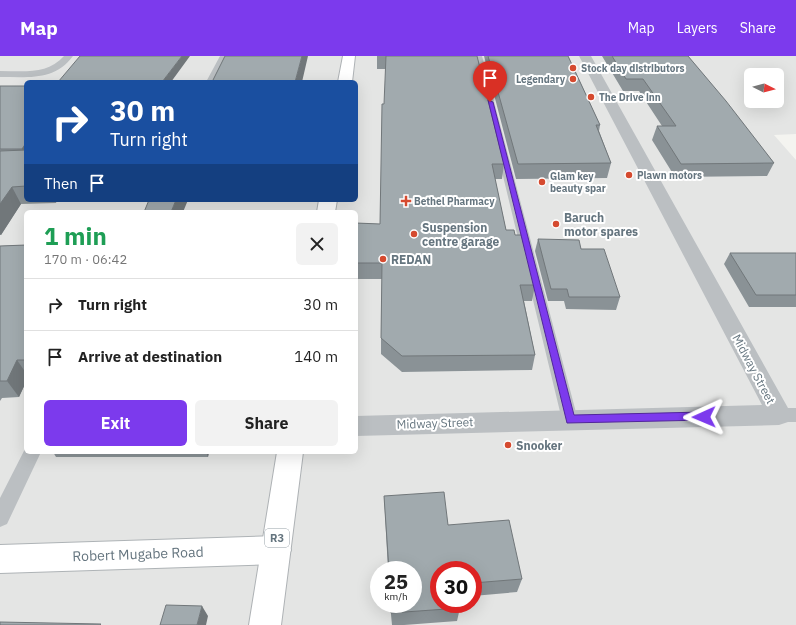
<!DOCTYPE html>
<html lang="en">
<head>
<meta charset="utf-8">
<style>
  :root { --surface:#fff; --page:#f2f2f2; --text:#222; --muted:#767676; --line:#e0e0e0; --accent:#7c3aed }
  body { margin:0; font-family:"IBM Plex Sans",sans-serif; background:var(--page); color:var(--text); height:100vh; display:flex; flex-direction:column; font-size:15px; white-space:nowrap }
  * { box-sizing:border-box; margin:0 }
  p { font-size:13px; color:var(--muted) }
  .icon { flex:none; width:22px; height:22px; fill:none; stroke:currentColor; stroke-width:2; stroke-linecap:round; stroke-linejoin:round }
  .map { position:relative; flex:1; overflow:hidden }
  .side { position:absolute; left:24px; top:154px; width:334px; height:244px; display:flex; flex-direction:column; background:var(--surface); border-radius:6px; box-shadow:0 4px 16px #0002 }
  .side>* { flex:none }
  .top-card { position:absolute; left:24px; top:24px; width:334px; height:122px; border-radius:6px; box-shadow:0 4px 16px #0002; background:#1a4fa0; color:#fff; overflow:hidden }
  .needle { width:26px; rotate:96deg }
  .buttons { position:absolute; left:744px; top:12px; display:grid; gap:8px }
  .buttons a { display:grid; place-items:center; width:40px; height:40px; border-radius:6px; background:var(--surface); box-shadow:0 4px 16px #0002; font-size:20px }
  .speed { position:absolute; left:370px; top:505px; display:flex; gap:8px; font-size:20px; font-weight:700; text-align:center }
  .speed>* { display:grid; place-content:center; width:52px; height:52px; border-radius:50%; background:var(--surface); box-shadow:0 4px 16px #0002; line-height:1 }
  .speed small { font-size:10px; font-weight:400 }
  .speed .limit { border:6px solid #d22; background:#fff; color:#111 }
  .pin { position:absolute; display:grid; place-items:center; width:34px; height:34px; color:#fff; margin:-41px -17px; border-radius:50% 50% 50% 0; rotate:-45deg; box-shadow:0 0 4px #0007 }
  .pin .icon { rotate:45deg }
  .me { position:absolute; width:44px; margin:-22px; rotate:269deg; stroke-linejoin:round; filter:drop-shadow(0 0 3px #0008) }
  .turn { display:flex; align-items:center; gap:14px; height:84px; padding:0 20px; font-size:18px }
  .turn .icon { width:52px; height:52px; stroke-width:2.5 }
  .turn b { display:block; font-size:28px; line-height:34px }
  .then { display:flex; align-items:center; height:38px; padding:0 20px; background:#0003; gap:8px; font-size:15px }
  .round { display:grid; place-items:center; flex:none; width:42px; height:42px; border-radius:6px; background:var(--page) }
  .head { display:flex; align-items:center; justify-content:space-between; height:68px; padding:0 20px }
  h1 { font-size:24px; font-weight:800; line-height:30px; color:#1e9e55 }
  .cta { display:flex; gap:8px; margin-top:auto; padding:8px 20px }
  .cta a { flex:1; height:46px; border-radius:6px; background:var(--accent); color:#fff; font-size:16px; font-weight:800; line-height:46px; text-align:center }
  .cta a+a { background:var(--page); color:var(--text) }
  ul { padding:0; list-style:none }
  li { display:flex; align-items:center; gap:12px; height:52px; padding:0 20px; border-top:1px solid var(--line) }
  li div { flex:1 }
  li b { display:block; font-size:15px }
  li em { font-style:normal }
  header { display:flex; align-items:center; gap:24px; box-sizing:border-box; height:56px; padding:0 20px; background:var(--accent); color:#fff }
  header strong { font-size:19px }
  nav { display:flex; gap:22px; margin-inline-start:auto; font-size:14px }
  .map>svg:first-child { display:block }
  .built { fill:#e4e5e4; fill-rule:evenodd }
  .lines { fill:none; stroke-linecap:round; stroke-linejoin:round }
  .primary-casing { stroke:#aeb3b6; stroke-width:2 }
  .trunk-casing { stroke:#aeb2b5; stroke-width:2 }
  .service { fill:#bbbfc2; fill-rule:evenodd }
  .minor { fill:#bbbfc2; fill-rule:evenodd }
  .primary { fill:#fff; fill-rule:evenodd }
  .trunk { fill:#fff; fill-rule:evenodd }
  .wall { fill:#8a9296 }
  .shaded-wall { fill:#71777a }
  .building { fill:#a1aaae; stroke:#71777a }
  .route { fill:#7c3aed; stroke:#51269a }
  .poi-dot { fill:#d54a2f; stroke:#fff; stroke-width:1.5 }
  .labels { text-anchor:middle; dominant-baseline:central; stroke-width:4; stroke-linejoin:round; paint-order:stroke }
  .far-poi-label { font-size:10px; font-weight:bold; fill:#65757f; stroke:#fff; text-anchor:start }
  .shield { fill:#fff; stroke:#939ea5; stroke-width:1 }
  .shield-label { font-size:11px; font-weight:bold; fill:#65757f }
  .poi-label { font-size:12px; font-weight:bold; fill:#65757f; stroke:#fff; text-anchor:start }
  .street-label { font-size:12px; fill:#65757f; stroke:#fff }
  .near-street-label { font-size:14px; fill:#65757f; stroke:#fff }
</style>
</head>
<body>
<header>
<strong>Map</strong>
<nav><a>Map</a><a>Layers</a><a>Share</a></nav>
</header>
<div class="map">
<svg width="796" height="569" viewBox="0 0 796 569">
  <rect width="100%" height="100%" fill="#f4f4f0"/>
  <path class="built" d="M0,0H796V78L774,79L796,104V569H0ZM751,19H777V45H751ZM26,26H356V144H26ZM26,156H356V396H26ZM379,514H413V548H379ZM439,514H473V548H439Z"/>
  <g class="lines">
    <defs>
      <path id="primary" d="M276,480L286,484L291,494L286,504L276,508L0,517V489Z"/>
      <path id="trunk" d="M343,0H355L352,26H338Z
        M319,144H337L335,156H317Z
        M277,396H303L281,569H249Z"/>
    </defs>
    <use href="#primary" class="primary-casing"/>
    <use href="#trunk" class="trunk-casing"/>
    <path class="service" d="M64,0H73C55,25 28,21 0,21V15C24,15 47,19 64,0Z
      M220,0H228L216,26H206Z
      M474,0H482L578,364L576,369L570,371L564,369L562,364Z
      M779,352H796V366H779L773,364L771,359L773,354Z
      M26,391V396H41L7,468L0,471V442Z"/>
    <path class="minor" d="M579,0H591L788,352L791,359L788,366L779,369L356,380V360L762,349Z"/>
    <use href="#primary" class="primary"/>
    <use href="#trunk" class="trunk"/>
  </g>
  <path class="wall" d="M377,0H477L504,108L502,123H495L506,174L515,179L535,229L532,245H524L535,299L532,314L402,316L381,298V282L382,223H356V167L380,168L386,13H377Z
    M484,0H568L600,69L599,75L611,107L607,122L516,123Z
    M602,0H688L774,107L767,120L675,121L652,84L657,70H662L639,35H623Z
    M0,30H26V144H57L56,147L21,148L1,179H0Z
    M538,183L581,193L620,241L616,254L566,253L564,245H548L535,195Z
    M26,189V326L19,341L2,342L0,345V190Z
    M730,197H796V251H749L724,208Z
    M53,396H209L208,401H56Z
    M384,440L448,469L522,523L517,536L473,540V514H439L460,552L457,565L404,569H392L390,548H413V514H388Z"/>
  <path class="shaded-wall" d="M182,0H190L171,26H162Z
    M302,0H308L302,26H295Z
    M26,87V101L22,93Z
    M12,131L21,148L1,179L0,178V148Z
    M176,144H188L183,156H171Z
    M17,304L26,317V326L19,341L7,325Z
    M206,396H209L208,401Z
    M202,550L208,560L206,569H197Z"/>
  <path class="building" d="M80,0H182L162,26H58Z
    M225,0H302L295,26H212Z
    M386,0H477L504,108H492L506,174H514L515,179H522L535,229H520L535,299L402,300L381,282L382,207H356V167L380,168L382,48H384Z
    M488,0H568L600,69H596L611,107L518,108Z
    M612,0H688L726,45L774,107L681,108L657,70H676L643,23H626Z
    M0,30H26V87L22,93H0Z
    M26,94V130L12,131L0,148V95Z
    M149,144H176L171,156H144Z
    M538,183L579,184L581,193H604L620,241H569L567,233H551Z
    M26,189V304H17L7,325H0V190Z
    M730,197H796V239H756Z
    M444,436L448,469L509,464L522,523L473,527V514H439V548H459L460,552L391,557V548H413V514H389L384,440Z
    M166,549L202,550L197,569H160Z
    M0,566L101,568L100,569H0Z"/>
  <path class="route" d="M488,44L493,46L574,359L704,356L708,358L709,361L708,364L567,367Z"/>
  <g class="poi-dot">
    <circle cx="573" cy="12" r="4"/>
    <circle cx="573" cy="23" r="4"/>
    <circle cx="591" cy="41" r="4"/>
    <circle cx="629" cy="119" r="4"/>
    <circle cx="542" cy="126" r="4"/>
    <path d="M404 139h4v4h4v4h-4v4h-4v-4h-4v-4h4z"/>
    <circle cx="556" cy="168" r="4"/>
    <circle cx="414" cy="178" r="4"/>
    <circle cx="383" cy="203" r="4"/>
    <circle cx="508" cy="389" r="4"/>
  </g>
  <g class="labels">
    <g class="far-poi-label">
      <text x="581" y="12">Stock day distributors</text>
      <text x="565" y="23" text-anchor="end">Legendary</text>
      <text x="599" y="41">The Drive inn</text>
      <text x="637" y="119">Plawn motors</text>
      <text x="550" y="120">Glam key<tspan x="550" dy="12">beauty spar</tspan></text>
      <text x="414" y="145">Bethel Pharmacy</text>
    </g>
    <rect class="shield" x="265" y="473" width="24" height="18" rx="3"/>
    <g class="shield-label">
      <text x="277" y="482">R3</text>
    </g>
    <g class="poi-label">
      <text x="564" y="161">Baruch<tspan x="564" dy="14">motor spares</tspan></text>
      <text x="422" y="171">Suspension<tspan x="422" dy="14">centre garage</tspan></text>
      <text x="391" y="203">REDAN</text>
      <text x="516" y="389">Snooker</text>
    </g>
    <g class="street-label">
      <text transform="translate(754 313) rotate(62)">Midway Street</text>
      <text transform="translate(435 367) rotate(-2)">Midway Street</text>
    </g>
    <g class="near-street-label">
      <text transform="translate(138 498) rotate(-2)">Robert Mugabe Road</text>
    </g>
  </g>
</svg>
<div class="buttons">
<a><svg class="needle" viewBox="-14 -14 28 28"><path d="M0-13l5 13h-10z" fill="#e53935"/><path d="M0 13l5-13h-10z" fill="#767676"/></svg></a>
</div>
<div class="speed"><div>25<small>km/h</small></div><div class="limit">30</div></div>
<div class="pin" style="left:490px;top:46px;background:#d93025"><svg class="icon" aria-label="arrive" viewBox="0 0 24 24"><path d="M6 21V4h12l-3 4 3 4H6"/></svg></div>
<svg class="me" style="left:704px;top:361px" viewBox="-20 -20 40 40"><path d="M0-17L14 15 0 8-14 15z" fill="#7c3aed" stroke="#fff" stroke-width="4"/></svg>
<div class="top-card">
<div class="turn"><svg class="icon" aria-label="right" viewBox="0 0 24 24"><path d="M7 20v-9h11M14 6l5 5-5 5"/></svg><div><b>30 m</b>Turn right</div></div>
<div class="then">Then<svg class="icon" aria-label="arrive" viewBox="0 0 24 24"><path d="M6 21V4h12l-3 4 3 4H6"/></svg></div>
</div>
<section class="side">
<div class="head"><div><h1>1 min</h1><p>170 m · 06:42</p></div><a class="round"><svg class="icon" aria-label="close" viewBox="0 0 24 24"><path d="M6 6l12 12M18 6L6 18"/></svg></a></div>
<ul>
<li><svg class="icon" aria-label="right" viewBox="0 0 24 24"><path d="M7 20v-9h11M14 6l5 5-5 5"/></svg><div><b>Turn right</b></div><em>30 m</em></li>
<li><svg class="icon" aria-label="arrive" viewBox="0 0 24 24"><path d="M6 21V4h12l-3 4 3 4H6"/></svg><div><b>Arrive at destination</b></div><em>140 m</em></li>
</ul>
<div class="cta"><a>Exit</a><a>Share</a></div>
</section>
</div>
</body>
</html>
